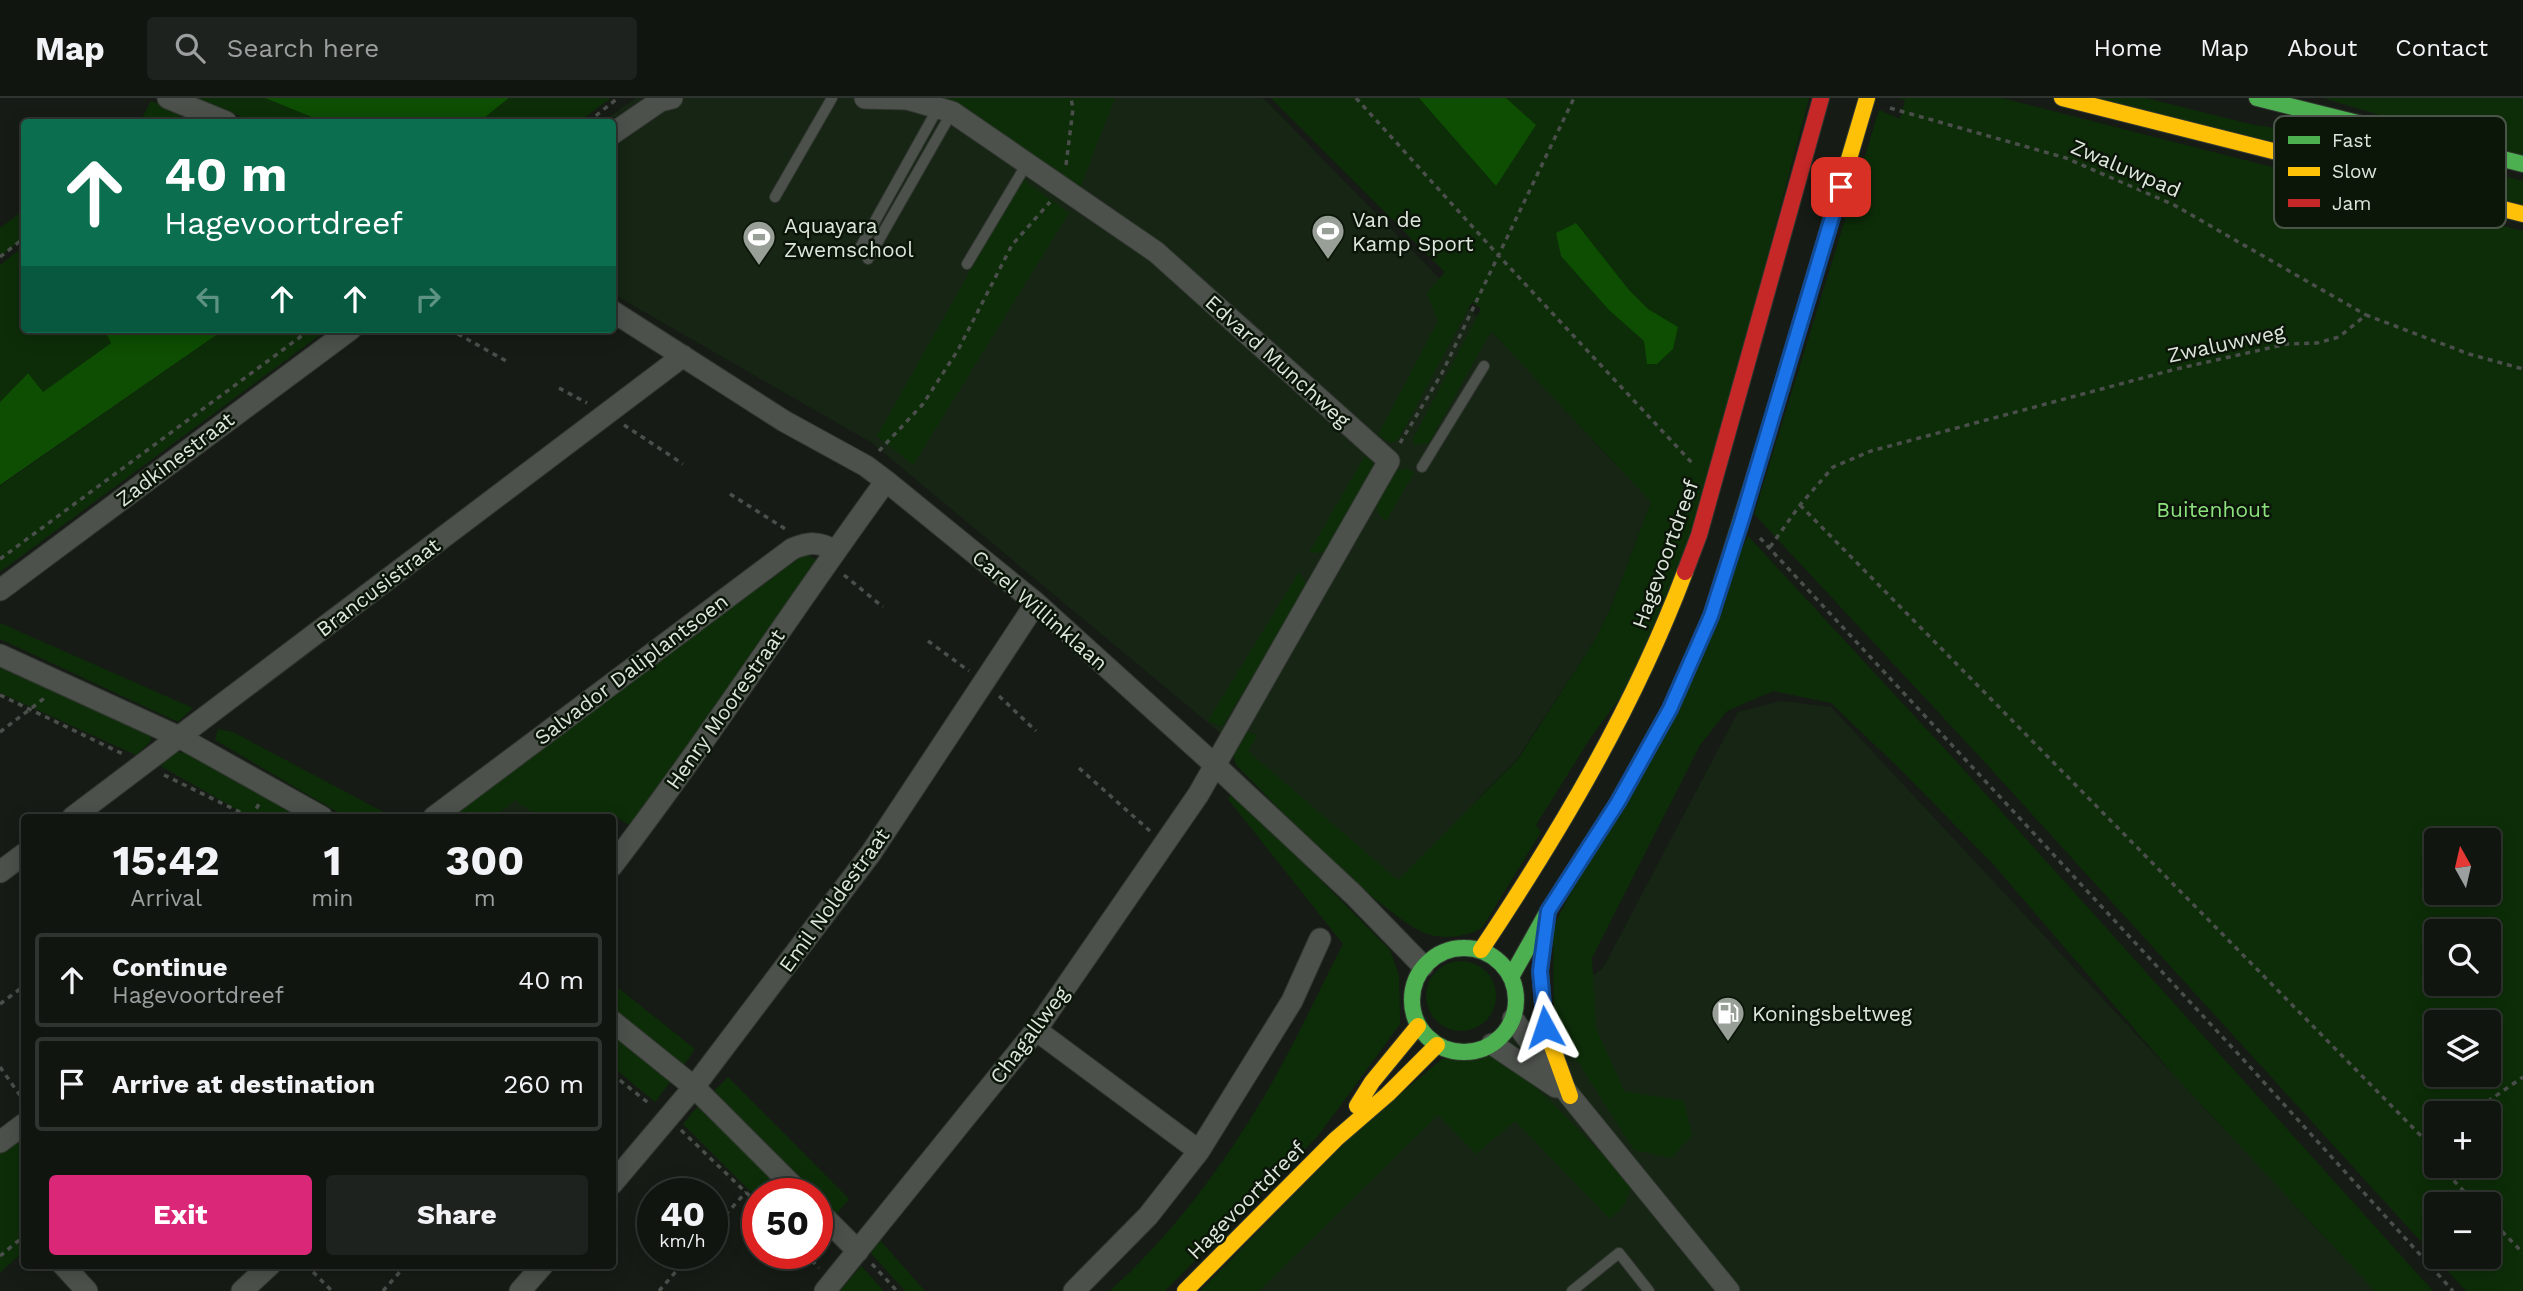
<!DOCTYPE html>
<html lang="en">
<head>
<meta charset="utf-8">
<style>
  :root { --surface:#101510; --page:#1e221e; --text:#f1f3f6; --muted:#9c9f9f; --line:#303430; --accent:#db2777 }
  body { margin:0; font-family:"Work Sans",sans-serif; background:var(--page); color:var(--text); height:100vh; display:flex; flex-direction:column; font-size:26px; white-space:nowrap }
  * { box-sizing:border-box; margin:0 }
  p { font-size:23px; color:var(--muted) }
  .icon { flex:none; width:38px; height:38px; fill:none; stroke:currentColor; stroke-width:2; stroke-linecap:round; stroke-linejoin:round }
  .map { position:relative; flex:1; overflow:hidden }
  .sheet { position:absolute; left:21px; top:716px; width:595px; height:455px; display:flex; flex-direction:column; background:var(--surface); border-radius:7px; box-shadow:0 4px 18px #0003,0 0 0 2px var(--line) }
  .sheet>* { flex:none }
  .hud { position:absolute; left:21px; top:21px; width:595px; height:214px; border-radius:7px; box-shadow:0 4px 18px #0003,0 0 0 2px var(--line); background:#0b6e4f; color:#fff; overflow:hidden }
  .needle { width:46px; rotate:352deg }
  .controls { position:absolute; left:2424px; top:730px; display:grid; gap:14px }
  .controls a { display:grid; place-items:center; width:77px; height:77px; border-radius:7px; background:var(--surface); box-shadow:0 4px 18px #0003,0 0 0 2px var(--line); font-size:35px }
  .speed { position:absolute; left:637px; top:1080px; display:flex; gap:14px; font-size:35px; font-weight:700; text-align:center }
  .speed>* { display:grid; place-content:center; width:91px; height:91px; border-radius:50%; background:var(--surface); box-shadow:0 4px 18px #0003,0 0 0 2px var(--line); line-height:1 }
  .speed small { font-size:18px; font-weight:400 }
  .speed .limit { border:10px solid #d22; background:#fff; color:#111 }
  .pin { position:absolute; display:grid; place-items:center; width:60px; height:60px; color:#fff; margin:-30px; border-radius:14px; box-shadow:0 4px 10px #0006 }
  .me { position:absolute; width:77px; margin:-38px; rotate:355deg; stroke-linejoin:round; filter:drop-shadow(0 0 5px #0008) }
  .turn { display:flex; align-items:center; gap:24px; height:147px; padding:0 28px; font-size:32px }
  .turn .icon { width:91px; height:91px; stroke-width:2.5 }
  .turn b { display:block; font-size:49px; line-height:60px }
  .lanes { display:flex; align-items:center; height:66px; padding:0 28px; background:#0003; justify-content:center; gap:35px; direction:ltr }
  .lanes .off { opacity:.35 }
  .eta { display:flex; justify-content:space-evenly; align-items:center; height:119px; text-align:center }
  .eta b { font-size:42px; font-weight:700; line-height:49px }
  .primary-button { display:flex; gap:14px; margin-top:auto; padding:14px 28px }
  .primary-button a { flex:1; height:80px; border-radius:7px; background:var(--accent); color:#fff; font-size:28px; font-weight:700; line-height:80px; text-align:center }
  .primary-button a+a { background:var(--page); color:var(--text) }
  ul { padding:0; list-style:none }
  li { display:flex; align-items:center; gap:21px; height:94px; margin:0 14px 10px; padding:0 14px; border:4px solid var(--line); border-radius:7px }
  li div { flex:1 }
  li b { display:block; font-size:26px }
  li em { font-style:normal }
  header { display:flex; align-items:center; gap:42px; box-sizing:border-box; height:98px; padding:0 35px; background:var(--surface); border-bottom:2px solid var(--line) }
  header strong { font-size:33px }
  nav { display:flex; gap:38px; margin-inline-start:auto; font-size:24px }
  .search { width:490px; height:63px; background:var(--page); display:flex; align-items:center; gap:18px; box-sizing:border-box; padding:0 24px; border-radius:7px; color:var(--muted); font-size:26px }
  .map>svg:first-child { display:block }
  .built { fill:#162514 }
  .green { fill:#0d2d08; fill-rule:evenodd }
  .water { fill:#0d4e02 }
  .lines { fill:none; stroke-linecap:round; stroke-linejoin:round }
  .lane-casing { stroke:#323731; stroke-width:12 }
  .street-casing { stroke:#323731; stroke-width:23 }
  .fast-casing { stroke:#323731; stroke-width:18 }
  .slow-casing { stroke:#323731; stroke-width:18 }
  .jam-casing { stroke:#323731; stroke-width:18 }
  .path { stroke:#4b4f4b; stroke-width:3.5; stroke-dasharray:5 5; stroke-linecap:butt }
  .lane { stroke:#4c524b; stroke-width:10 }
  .street { stroke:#4c524b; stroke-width:21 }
  .fast { stroke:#4caf50; stroke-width:16 }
  .slow { stroke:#ffc107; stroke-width:16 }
  .jam { stroke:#c62828; stroke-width:16 }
  .route-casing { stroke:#114b97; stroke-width:18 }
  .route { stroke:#1a73e8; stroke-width:12 }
  .labels { text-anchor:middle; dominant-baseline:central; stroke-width:5; stroke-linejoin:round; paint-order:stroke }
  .street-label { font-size:21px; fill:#dee6dc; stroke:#0b1609 }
  .poi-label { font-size:21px; fill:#dee6dc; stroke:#0b1609; text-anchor:start }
  .park-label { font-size:21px; fill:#8ce27d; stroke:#0b1609 }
  .key { fill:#0b1609; stroke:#4a5448; stroke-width:2 }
  .key-label { font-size:19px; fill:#dee6dc }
</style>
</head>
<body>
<header>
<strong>Map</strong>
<div class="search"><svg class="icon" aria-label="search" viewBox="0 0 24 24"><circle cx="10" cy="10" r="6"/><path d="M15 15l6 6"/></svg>Search here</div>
<nav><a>Home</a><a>Map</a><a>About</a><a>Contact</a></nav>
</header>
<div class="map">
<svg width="2523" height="1193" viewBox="0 0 2523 1193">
  <rect width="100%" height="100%" fill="#161c15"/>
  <path class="built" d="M636,0H1263L1491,233L1651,404L1612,507L1595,542L1517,661L1398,783L872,345L613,196L612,24H602Z
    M1780,603L1831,609L2375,1193H1246L1476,966L1603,870L1738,614Z
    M515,701L539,719H494Z"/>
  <path class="green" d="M196,0H265L324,24H254Z
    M509,0H611L578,24H479Z
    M940,0H1115L1080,90L953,3Z
    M1271,0H1809L1699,419L1629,588L1591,639L1536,727L1541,734L1482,830C1466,839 1443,842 1425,835C1410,829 1397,818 1384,808C1330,767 1284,715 1236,667L1233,656L1242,636L1250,634L1258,637L1248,653L1398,782L1518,661L1595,542L1612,507L1651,404L1491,233L1429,345L1415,347L1412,343L1481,211L1472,204L1398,342L1392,345L1378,337L1438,223L1427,195L1445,174Z
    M1898,0H2002L2523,133V1193H2466L1980,659L1754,416L1879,12L1900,21L1905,2ZM2436,742H2488V794H2436ZM2436,833H2488V886H2436ZM2436,924H2488V976H2436ZM2436,1015H2488V1068H2436ZM2436,1106H2488V1158H2436Z
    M2076,0H2146L2250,26L2400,51L2523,83V107Z
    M2323,0H2523V60Z
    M151,3L184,16L172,24H136L142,20Z
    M1022,81L1069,115L913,367L877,338Z
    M24,112V140L0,159V130Z
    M24,148V231H104L111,245L42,295L27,275L0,304V167Z
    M225,231H328L0,474V388Z
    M1367,354L1372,361L1373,371L1328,451L1320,455H1309Z
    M1407,370L1414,375L1386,423L1379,417L1376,405L1395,373Z
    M1748,438L1955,662L2433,1193H2375L2173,976L1993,766L1900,671L1831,605L1773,593L1727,613L1700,647L1592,860L1596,930L1624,993L1684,1003L1692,1038L1671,1060L1634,1052L1554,926L1553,830Z
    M805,456L817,462L632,729L615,718L613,721L539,719L515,702L494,719H446Z
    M1299,474L1305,483V493L1222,629L1208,623Z
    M0,525L193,610L178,624L0,541Z
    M0,566L150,635L151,643L136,657L0,595Z
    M218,631L233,634L389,717L386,719H346L215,642Z
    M178,654L194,657L305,719H250L159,667Z
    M1233,693L1390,852L1399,878L1400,926L1318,1038L1165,1193H1110C1171,1138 1220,1072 1262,1002C1292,952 1316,898 1343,846L1228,701Z
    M1426 898a35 35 0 1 1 70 0a35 35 0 1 1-70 0Z
    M612,885L695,951L683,968L613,910Z
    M612,934L671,983L655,1004L613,969Z
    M1494,958L1519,972L1580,1033L1631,1087L1625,1106L1610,1121L1515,1023L1476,1056L1438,1017L1259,1193H1200L1356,1033L1442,961Z
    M728,979L849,1101L836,1117L817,1098V1096L814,1095L714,993Z
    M697,1009L788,1095L758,1096V1101L683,1026Z
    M24,1035V1153L0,1175V1053Z
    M879,1141L925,1193H905L870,1154Z
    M861,1168L884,1193H840Z"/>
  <path class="water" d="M265,0H509L479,24H324Z
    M1419,0H1506L1536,27L1496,88Z
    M1576,125L1629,192L1648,211L1678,229L1673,251L1657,266H1647L1644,243L1609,212L1561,158L1556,135Z
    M104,231H225L0,387V304L28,275L43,294L111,245Z"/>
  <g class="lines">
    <defs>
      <path id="lane" d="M775,99L832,0
        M860,150L938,10
        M868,161L952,14
        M967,166L1026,67
        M1422,369L1484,268
        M1572,1193L1619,1155L1649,1193"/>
      <path id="street" d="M168,0L226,24
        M612,36L660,3L672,0
        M612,213L784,323L866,368L886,383L1036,505L1216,668L1354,797L1423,868
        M0,492L351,231
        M0,557L179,639L322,719
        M73,719L683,258
        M434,719L792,451C809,444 819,443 835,453
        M612,768C708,643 793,510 886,383
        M0,774L24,756
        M1513,921L1570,998L1729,1193
        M612,923L694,989L801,1096
        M1036,932L1199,1053
        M1492,946L1556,989
        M0,1044L24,1026
        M612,1086L694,989L871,755L1036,505
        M817,1112L858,1153
        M63,1167L87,1193
        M242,1193L270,1167
        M520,1193L543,1167
        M825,1193L1036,932L1198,697L1389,363L1156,154L952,14L907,1L865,0
        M1074,1193L1148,1118L1199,1053L1292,903L1320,841"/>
      <path id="fast" d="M2257,0L2523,66
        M1412 902a52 52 0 1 1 104 0a52 52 0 1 1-104 0Z
        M1511,879L1548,813L1618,704L1670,611L1711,518L1767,338"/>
      <path id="slow" d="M2062,0L2523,116
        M1767,338L1867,0
        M1546,827L1540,873L1545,929L1570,998
        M1481,852C1561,732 1634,609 1685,474
        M1357,1008L1372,984L1418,928
        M1185,1193L1336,1041L1388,996L1437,947"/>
      <path id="jam" d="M1685,474L1699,437L1821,0"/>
    </defs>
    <use href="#lane" class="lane-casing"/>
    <use href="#street" class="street-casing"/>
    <use href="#fast" class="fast-casing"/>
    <use href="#slow" class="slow-casing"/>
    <use href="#jam" class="jam-casing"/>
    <path class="path" d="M1356,0L1499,158L1694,367
      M1890,10L2066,60L2174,107L2366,217
      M588,24L618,0
      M1066,67L1073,11L1071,0
      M0,159L24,140
      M449,231L508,264
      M559,290L587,305
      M624,327L683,366
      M1400,345L1442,275L1574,0
      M879,353L923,306L958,252L1012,147L1050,104
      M730,396L787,432
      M1800,407L2432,1049
      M1760,440L2241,959L2453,1193
      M1770,449L1800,407L1833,369L1871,353L2176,271L2287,246L2317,245L2339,239L2366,217L2469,256L2523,271
      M0,461L311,231
      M844,477L883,509
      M928,543L969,573
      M0,597L123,656
      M999,598L1036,633
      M0,634L46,599
      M1079,670L1150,733
      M164,677L250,719
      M251,719L259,706
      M0,906L24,888
      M0,969L24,1003
      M612,976L651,1007
      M2471,1015L2523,979
      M681,1032L758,1106
      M2436,1044L2432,1049L2436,1059
      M2440,1068L2476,1106
      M2488,1119L2523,1155
      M712,1132L746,1094
      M805,1155L819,1170
      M0,1158L24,1138
      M872,1166L897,1193
      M306,1167L332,1193
      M383,1193L406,1167
      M659,1193L692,1155"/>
    <use href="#lane" class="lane"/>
    <use href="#street" class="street"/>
    <use href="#fast" class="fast"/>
    <use href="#slow" class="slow"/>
    <use href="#jam" class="jam"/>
  </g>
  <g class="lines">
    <defs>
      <path id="route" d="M1545,929L1540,873L1548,813L1618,704L1670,611L1711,518L1742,421L1841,89"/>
    </defs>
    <use href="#route" class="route-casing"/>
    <use href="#route" class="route"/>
  </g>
  <defs>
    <symbol id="stadium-pin" viewBox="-11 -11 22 30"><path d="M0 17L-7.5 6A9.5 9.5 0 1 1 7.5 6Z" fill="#989f96" stroke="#0b1609"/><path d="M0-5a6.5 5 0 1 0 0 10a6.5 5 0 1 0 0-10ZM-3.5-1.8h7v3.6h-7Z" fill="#fff"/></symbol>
    <symbol id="fuel-pin" viewBox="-11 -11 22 30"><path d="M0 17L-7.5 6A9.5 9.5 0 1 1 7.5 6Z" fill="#989f96" stroke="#0b1609"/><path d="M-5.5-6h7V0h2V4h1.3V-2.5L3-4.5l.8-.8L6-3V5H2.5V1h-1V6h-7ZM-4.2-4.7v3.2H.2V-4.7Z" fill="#fff"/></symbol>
  </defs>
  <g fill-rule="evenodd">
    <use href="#stadium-pin" x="1309" y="114" width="38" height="52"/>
    <use href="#stadium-pin" x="740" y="120" width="38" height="52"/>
    <use href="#fuel-pin" x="1709" y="896" width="38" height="52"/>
  </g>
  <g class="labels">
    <g class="street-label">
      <text transform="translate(2126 70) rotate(23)">Zwaluwpad</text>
      <text transform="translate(2226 245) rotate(-12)">Zwaluwweg</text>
      <text transform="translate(1278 263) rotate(42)">Edvard Munchweg</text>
      <text transform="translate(175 361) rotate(-37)">Zadkinestraat</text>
      <text transform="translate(1665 456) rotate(-70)">Hagevoortdreef</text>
      <text transform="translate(378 489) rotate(-37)">Brancusistraat</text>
      <text transform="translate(1040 512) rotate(41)">Carel Willinklaan</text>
      <text transform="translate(631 571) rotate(-37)">Salvador Daliplantsoen</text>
      <text transform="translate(725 611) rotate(-55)">Henry Moorestraat</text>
      <text transform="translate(834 802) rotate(-54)">Emil Noldestraat</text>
      <text transform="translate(1029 937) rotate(-53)">Chagallweg</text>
      <text transform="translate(1246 1102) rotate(-45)">Hagevoortdreef</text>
    </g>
    <g class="poi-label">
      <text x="1352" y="121">Van de<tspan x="1352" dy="24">Kamp Sport</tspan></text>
      <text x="784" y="127">Aquayara<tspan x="784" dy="24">Zwemschool</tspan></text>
      <text x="1752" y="915">Koningsbeltweg</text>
    </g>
    <g class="park-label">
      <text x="2213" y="411">Buitenhout</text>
    </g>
  </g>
  <rect x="2274" y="18" width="232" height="112" rx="10" class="key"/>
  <rect x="2288" y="38" width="32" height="8" fill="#4caf50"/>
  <rect x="2288" y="69" width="32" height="9" fill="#ffc107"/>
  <rect x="2288" y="101" width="32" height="8" fill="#c62828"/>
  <g class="key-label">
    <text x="2332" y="49">Fast</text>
    <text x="2332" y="80">Slow</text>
    <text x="2332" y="112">Jam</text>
  </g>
</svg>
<div class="controls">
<a><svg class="needle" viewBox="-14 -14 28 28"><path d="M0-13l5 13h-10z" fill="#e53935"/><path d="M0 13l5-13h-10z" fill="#9c9f9f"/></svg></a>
<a><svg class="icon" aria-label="search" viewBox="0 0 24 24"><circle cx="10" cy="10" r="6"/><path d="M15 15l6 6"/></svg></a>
<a><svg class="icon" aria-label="layers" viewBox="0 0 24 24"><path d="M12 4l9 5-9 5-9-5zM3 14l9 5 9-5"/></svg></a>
<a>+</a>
<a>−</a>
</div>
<div class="speed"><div>40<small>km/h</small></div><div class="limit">50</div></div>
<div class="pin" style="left:1841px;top:89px;background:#d93025"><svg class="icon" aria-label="arrive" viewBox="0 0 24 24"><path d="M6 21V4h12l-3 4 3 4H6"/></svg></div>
<svg class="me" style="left:1545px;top:929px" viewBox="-20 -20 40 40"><path d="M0-17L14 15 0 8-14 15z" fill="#1a73e8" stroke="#fff" stroke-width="4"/></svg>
<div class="hud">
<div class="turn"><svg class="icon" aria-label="ahead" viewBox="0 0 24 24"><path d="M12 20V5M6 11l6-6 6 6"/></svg><div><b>40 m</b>Hagevoortdreef</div></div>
<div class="lanes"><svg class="icon off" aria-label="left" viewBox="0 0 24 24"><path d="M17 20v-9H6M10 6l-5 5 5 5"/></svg><svg class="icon" aria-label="ahead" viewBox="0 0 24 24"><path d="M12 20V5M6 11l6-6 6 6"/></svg><svg class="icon" aria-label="ahead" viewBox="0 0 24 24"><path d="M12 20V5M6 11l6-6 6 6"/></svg><svg class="icon off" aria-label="right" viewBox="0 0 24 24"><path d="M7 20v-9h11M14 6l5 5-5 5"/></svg></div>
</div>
<section class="sheet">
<div class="eta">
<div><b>15:42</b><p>Arrival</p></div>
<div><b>1</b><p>min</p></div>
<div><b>300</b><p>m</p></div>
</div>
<ul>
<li><svg class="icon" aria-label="ahead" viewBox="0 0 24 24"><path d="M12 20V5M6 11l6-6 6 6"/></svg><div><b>Continue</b><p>Hagevoortdreef</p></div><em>40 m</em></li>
<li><svg class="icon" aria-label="arrive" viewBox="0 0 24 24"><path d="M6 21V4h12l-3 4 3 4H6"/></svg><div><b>Arrive at destination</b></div><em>260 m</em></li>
</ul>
<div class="primary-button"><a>Exit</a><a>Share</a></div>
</section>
</div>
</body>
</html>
